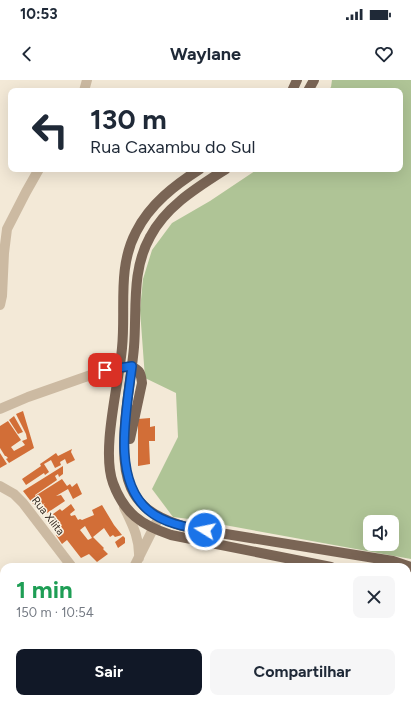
<!DOCTYPE html>
<html lang="pt">
<head>
<meta charset="utf-8">
<style>
  :root { --surface:#fff; --page:#f6f6f7; --text:#1f2937; --muted:#747a83; --accent:#111827 }
  body { margin:0; font-family:Figtree,sans-serif; background:var(--page); color:var(--text); height:100vh; display:flex; flex-direction:column; font-size:15px; white-space:nowrap }
  * { box-sizing:border-box; margin:0 }
  p { font-size:13px; color:var(--muted) }
  .icon { flex:none; width:22px; height:22px; fill:none; stroke:currentColor; stroke-width:2; stroke-linecap:round; stroke-linejoin:round }
  .map { position:relative; flex:1; overflow:hidden }
  .sheet { position:absolute; left:0px; top:483px; width:411px; height:140px; display:flex; flex-direction:column; background:var(--surface); border-radius:12px 12px 0 0; box-shadow:0 4px 16px #0002 }
  .sheet>* { flex:none }
  .guide { position:absolute; left:8px; top:8px; width:395px; height:84px; border-radius:8px; box-shadow:0 4px 16px #0002; background:#fff; color:var(--text); overflow:hidden }
  .controls { position:absolute; left:363px; top:435px; display:grid; gap:8px }
  .controls a { display:grid; place-items:center; width:36px; height:36px; border-radius:8px; background:var(--surface); box-shadow:0 4px 16px #0002; font-size:20px }
  .pin { position:absolute; display:grid; place-items:center; width:34px; height:34px; color:#fff; margin:-17px; border-radius:8px; box-shadow:0 2px 6px #0006 }
  .me { position:absolute; width:44px; margin:-22px; rotate:280deg; stroke-linejoin:round; filter:drop-shadow(0 0 3px #0008) }
  .turn { display:flex; align-items:center; gap:14px; height:84px; padding:0 16px; font-size:18px }
  .turn .icon { width:52px; height:52px; stroke-width:2.5 }
  .turn b { display:block; font-size:28px; line-height:34px }
  .round { display:grid; place-items:center; flex:none; width:42px; height:42px; border-radius:8px; background:var(--page) }
  .head { display:flex; align-items:center; justify-content:space-between; height:68px; padding:0 16px }
  h1 { font-size:24px; font-weight:700; line-height:30px; color:#1e9e55 }
  .button { display:flex; gap:8px; margin-top:auto; padding:8px 16px }
  .button a { flex:1; height:46px; border-radius:8px; background:var(--accent); color:#fff; font-size:16px; font-weight:700; line-height:46px; text-align:center }
  .button a+a { background:var(--page); color:var(--text) }
  .status { display:flex; justify-content:space-between; align-items:center; height:28px; padding:0 20px; background:var(--surface); direction:ltr }
  .status svg { height:11px; fill:currentColor }
  header { display:flex; justify-content:space-between; align-items:center; height:52px; padding:0 16px; background:var(--surface); font-size:18px; font-weight:700 }
  .map>svg:first-child { display:block }
  .green { fill:#afc496; fill-rule:evenodd }
  .building { fill:#d26e37; fill-rule:evenodd }
  .lines { fill:none; stroke-linecap:round; stroke-linejoin:round }
  .minor { stroke:#ccbaa2; stroke-width:10 }
  .major { stroke:#7a6555; stroke-width:10 }
  .route-casing { stroke:#114b97; stroke-width:10 }
  .route { stroke:#1a73e8; stroke-width:7 }
  .labels { text-anchor:middle; dominant-baseline:central; stroke-width:3; stroke-linejoin:round; paint-order:stroke }
  .street-label { font-size:11px; fill:#362d25; stroke:#fbf3e4 }
</style>
</head>
<body>
<div class="status"><b>10:53</b><svg viewBox="0 0 49 12"><path d="M0 12V9h3v3zM5 12V6h3v6zM10 12V3h3v9zM15 12V0h3v12zM26 1h20v11H26zM47 4h2v5h-2z"/></svg></div>
<header><svg class="icon" aria-label="back" viewBox="0 0 24 24"><path d="M15 5l-7 7 7 7"/></svg>Waylane<svg class="icon" aria-label="heart" viewBox="0 0 24 24"><path d="M12 20l-8-8c-3-5 5-10 8-4 3-6 11-1 8 4z"/></svg></header>
<div class="map">
<svg width="411" height="623" viewBox="0 0 411 623">
  <rect width="100%" height="100%" fill="#f3e9d7"/>
  <path class="green" d="M332,0H411V479L197,440L173,437L152,409L178,357L176,313L145,298L140,230L143,199L152,170L172,143L210,121L258,89H400V11H328L331,7ZM370,442H392V464H370Z"/>
  <path class="building" d="M23,331L34,368L9,383L6,379L8,378L6,376H5L0,368V346L8,341L21,360L11,367L14,371L25,365L22,361L27,359L26,354L16,334Z
    M14,336L23,352L18,354L9,340Z
    M150,338V347L155,346V361H149L150,384L138,386V339Z
    M72,369L71,372L75,380L67,384L65,379L60,382L61,385L55,388L51,380L44,384L49,392L45,395L44,393L26,405L22,399L41,386L40,384L56,373L58,376Z
    M0,373L7,384L0,388Z
    M63,386V394L59,397L58,394L55,396L57,400L35,415V416L62,399L67,406L70,404L72,407L77,403L82,414L73,419L68,409L56,416L61,415L65,421L47,433L43,425L45,423L36,428L23,411Z
    M71,424L75,430L70,434L71,436L75,435L78,440L80,439L82,440L94,435L92,430L102,425L114,445L122,455L115,457L113,455L110,457L104,448L93,457L104,468L103,469L108,474L97,482L89,474L81,478L67,460L62,464L56,455L64,451L53,434L60,429L62,431ZM85,446L92,458L88,460L80,450Z
    M123,456L125,458V463L118,468L115,462Z
    M409,553L411,554V570L407,577V559Z
    M411,573V587L407,585V582Z
    M0,603L4,605V617L2,622L0,621Z
    M15,619H18L21,623H9Z
    M42,619H69L71,621L75,619H104L107,623H83L84,621L82,623H45Z
    M122,619H129L132,623H121L120,621Z
    M174,619H206L208,623L198,622L196,623H168Z
    M370,619H398L388,623H370Z"/>
  <g class="lines">
    <path class="minor" d="M84,11L87,0
      M0,225L2,216L4,173L7,149L26,112L39,89
      M0,329L28,317L105,290L132,287
      M0,406L14,414L23,423L72,487
      M124,427C132,444 140,458 139,478
      M134,487L159,437
      M0,590L4,591
      M407,605L411,611
      M30,619L33,623
      M145,619L148,623
      M265,619L267,623"/>
    <path class="major" d="M292,11L297,0
      M308,11L314,0
      M200,89C175,105 150,124 136,152C117,188 126,229 122,268C119,304 101,370 113,403C124,433 141,445 171,455L331,487
      M226,89C198,107 166,126 150,157C131,191 137,230 134,267C131,305 115,373 131,408C142,432 165,441 189,448L393,481L411,487
      M130,359L142,303C141,294 140,290 132,287
      M407,504L411,506"/>
  </g>
  <g class="lines">
    <defs>
      <path id="route" d="M105,290L132,286C127,329 111,398 148,430C163,443 185,447 205,450"/>
    </defs>
    <use href="#route" class="route-casing"/>
    <use href="#route" class="route"/>
  </g>
  <g class="labels">
    <g class="street-label">
      <text transform="translate(48 436) rotate(52)">Rua Xilita</text>
    </g>
  </g>
</svg>
<div class="controls">
<a><svg class="icon" aria-label="sound" viewBox="0 0 24 24"><path d="M4 9h4l5-4v14l-5-4H4zM17 9q2 3 0 6"/></svg></a>
</div>
<div class="pin" style="left:105px;top:290px;background:#d93025"><svg class="icon" aria-label="arrive" viewBox="0 0 24 24"><path d="M6 21V4h12l-3 4 3 4H6"/></svg></div>
<svg class="me" style="left:205px;top:450px" viewBox="-20 -20 40 40"><circle r="17" fill="#1a73e8" stroke="#fff" stroke-width="3"/><path d="M0-11L8 9 0 5-8 9z" fill="#fff"/></svg>
<div class="guide">
<div class="turn"><svg class="icon" aria-label="left" viewBox="0 0 24 24"><path d="M17 20v-9H6M10 6l-5 5 5 5"/></svg><div><b>130 m</b>Rua Caxambu do Sul</div></div>
</div>
<section class="sheet">
<div class="head"><div><h1>1 min</h1><p>150 m · 10:54</p></div><a class="round"><svg class="icon" aria-label="close" viewBox="0 0 24 24"><path d="M6 6l12 12M18 6L6 18"/></svg></a></div>
<div class="button"><a>Sair</a><a>Compartilhar</a></div>
</section>
</div>
</body>
</html>
